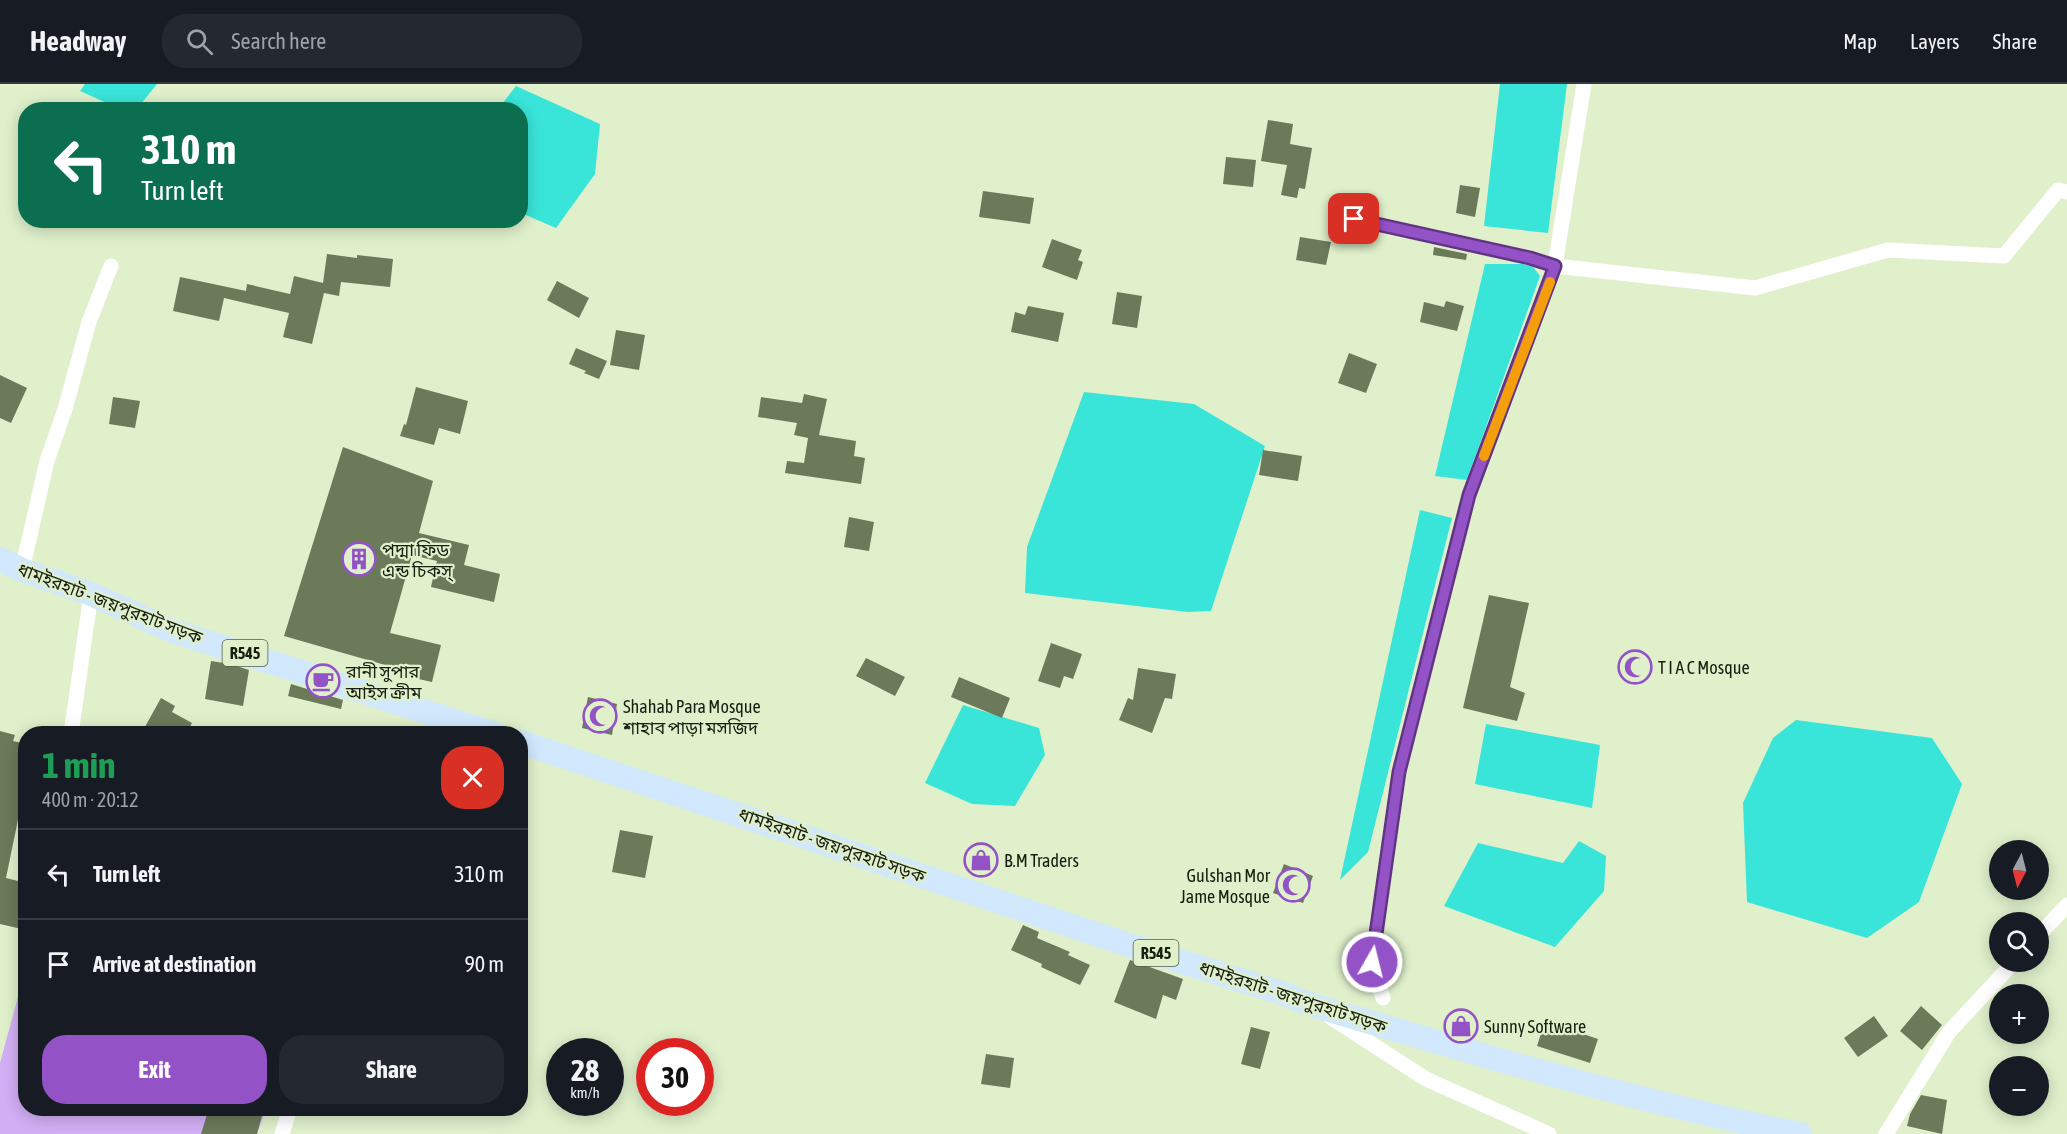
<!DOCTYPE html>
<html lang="en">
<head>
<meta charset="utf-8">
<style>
  :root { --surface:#171b24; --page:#242831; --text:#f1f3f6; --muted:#9ea1a6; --line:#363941; --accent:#9452c7 }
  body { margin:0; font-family:"Asap Condensed","Noto Sans Bengali",sans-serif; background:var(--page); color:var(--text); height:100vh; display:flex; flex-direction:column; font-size:22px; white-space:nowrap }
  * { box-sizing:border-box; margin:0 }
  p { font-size:20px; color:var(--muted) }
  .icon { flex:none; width:33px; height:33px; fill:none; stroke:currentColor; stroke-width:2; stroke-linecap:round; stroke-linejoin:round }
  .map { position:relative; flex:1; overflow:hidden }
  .panel { position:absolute; left:18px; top:642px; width:510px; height:390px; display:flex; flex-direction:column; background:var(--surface); border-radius:24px; box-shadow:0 3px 15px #0003 }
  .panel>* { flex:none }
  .guide { position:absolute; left:18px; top:18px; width:510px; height:126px; border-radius:24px; box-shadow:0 3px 15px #0003; background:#0b6e4f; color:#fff; overflow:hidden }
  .needle { width:39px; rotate:187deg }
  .fabs { position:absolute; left:1989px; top:756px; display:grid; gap:12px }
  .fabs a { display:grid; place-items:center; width:60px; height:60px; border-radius:50%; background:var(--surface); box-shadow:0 3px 15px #0003; font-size:30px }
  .speed { position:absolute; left:546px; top:954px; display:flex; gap:12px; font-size:30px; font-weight:700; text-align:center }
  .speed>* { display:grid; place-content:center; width:78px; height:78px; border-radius:50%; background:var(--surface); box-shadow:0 3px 15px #0003; line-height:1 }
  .speed small { font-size:15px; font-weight:400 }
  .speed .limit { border:9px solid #d22; background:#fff; color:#111 }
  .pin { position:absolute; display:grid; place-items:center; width:51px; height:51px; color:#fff; margin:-26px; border-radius:12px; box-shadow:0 3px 9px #0006 }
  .me { position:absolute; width:66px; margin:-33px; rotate:8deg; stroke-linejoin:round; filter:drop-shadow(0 0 4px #0008) }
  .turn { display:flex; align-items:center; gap:21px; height:126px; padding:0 24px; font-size:27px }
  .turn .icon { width:78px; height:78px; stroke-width:2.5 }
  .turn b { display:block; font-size:42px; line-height:51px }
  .round { display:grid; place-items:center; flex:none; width:63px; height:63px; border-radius:24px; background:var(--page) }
  .overview { display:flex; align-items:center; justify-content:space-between; height:102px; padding:0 24px }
  h1 { font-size:36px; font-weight:700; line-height:45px; color:#1e9e55 }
  .primary-button { display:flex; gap:12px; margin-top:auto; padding:12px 24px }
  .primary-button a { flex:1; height:69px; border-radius:24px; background:var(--accent); color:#fff; font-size:24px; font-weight:700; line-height:69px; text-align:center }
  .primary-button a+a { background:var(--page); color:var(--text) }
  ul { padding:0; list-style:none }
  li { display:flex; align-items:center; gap:18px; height:90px; padding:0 24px; border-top:2px solid var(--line) }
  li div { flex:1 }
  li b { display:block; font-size:22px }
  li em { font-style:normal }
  header { display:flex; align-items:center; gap:36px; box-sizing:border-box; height:84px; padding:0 30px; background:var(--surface); border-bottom:2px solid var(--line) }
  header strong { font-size:28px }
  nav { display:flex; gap:33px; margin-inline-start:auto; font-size:21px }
  .search { width:420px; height:54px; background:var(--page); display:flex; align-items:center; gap:15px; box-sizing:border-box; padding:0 21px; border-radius:24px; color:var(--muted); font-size:22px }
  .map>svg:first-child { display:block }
  .green { fill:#d2aef4 }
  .water { fill:#39e5d9 }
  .building { fill:#6b7a59 }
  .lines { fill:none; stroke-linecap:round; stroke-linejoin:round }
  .minor { stroke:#fff; stroke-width:15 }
  .primary { stroke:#d1e8fd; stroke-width:24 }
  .route-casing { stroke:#603581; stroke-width:15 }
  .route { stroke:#9452c7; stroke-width:10 }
  .slow { stroke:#f59e0b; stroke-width:10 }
  .labels { text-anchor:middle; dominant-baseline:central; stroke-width:4.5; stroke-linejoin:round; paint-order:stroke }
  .shield { fill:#dff0cb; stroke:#545d48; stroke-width:1.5 }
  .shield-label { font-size:16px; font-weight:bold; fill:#181e10 }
  .poi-label { font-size:18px; fill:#181e10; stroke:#dff0cb; text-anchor:start }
  .street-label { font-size:18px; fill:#181e10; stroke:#dff0cb }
</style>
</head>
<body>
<header>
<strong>Headway</strong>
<div class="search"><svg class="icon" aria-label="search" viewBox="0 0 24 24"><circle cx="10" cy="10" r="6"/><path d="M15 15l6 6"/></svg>Search here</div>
<nav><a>Map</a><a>Layers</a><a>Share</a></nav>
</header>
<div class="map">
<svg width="2067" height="1050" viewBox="0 0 2067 1050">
  <rect width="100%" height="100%" fill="#dff0cb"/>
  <path class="green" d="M25,887L26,1024L266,1025L257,1050H0V979Z"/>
  <path class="water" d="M85,0H157L136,26L120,25L80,7Z
    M1500,0H1567L1548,149L1484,142Z
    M516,2L600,40L595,90L556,144L521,129L520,26L498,25Z
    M1485,180H1531L1540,192L1467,396L1435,392Z
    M1084,308L1194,320L1265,362L1211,527L1188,528L1025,509L1027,463Z
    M1420,426L1452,434L1368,768L1340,796Z
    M963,621L1039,644L1045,671L1015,722L972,720L925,699Z
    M1796,636L1932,654L1962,700L1919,818L1867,854L1747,818L1743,719L1773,654Z
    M1486,640L1600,661L1592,724L1475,700Z
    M1579,757L1606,772L1604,807L1555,863L1444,822L1478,759L1563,779Z"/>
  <path class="building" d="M1268,36L1293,40L1290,60L1312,64L1305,105L1299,104L1297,114L1281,111L1287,81L1261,77Z
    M1226,73L1256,76L1253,103L1223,100Z
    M1460,101L1480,104L1475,133L1456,129Z
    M983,107L1034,114L1030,140L979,133Z
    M1300,153L1331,158L1326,181L1296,176Z
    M1052,155L1082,166L1078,176L1083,178L1077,196L1042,183Z
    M1434,163L1467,170L1466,176L1433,171Z
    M327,170L357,174V171L393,175L390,203L341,198L339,212L324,209L312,260L283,253L289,229L224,214L219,237L173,227L180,193L246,207L247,200L290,210L294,192L323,199Z
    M557,197L589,214L579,234L547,216Z
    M1117,208L1142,212L1137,244L1112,240Z
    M1446,217L1464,222L1457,247L1420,238L1424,218L1444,223Z
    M1028,222L1064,229L1058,258L1011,248L1015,228L1025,231Z
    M616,246L645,251L639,286L610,281Z
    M576,264L607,277L599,295L584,289L586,287L569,280Z
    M1349,269L1377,280L1366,309L1338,299Z
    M0,291L27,304L11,339L0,334Z
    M416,303L468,317L460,350L439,344L434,361L400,352L404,340L406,341Z
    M804,310L827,315L819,351L856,357L854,372L865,374L861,400L785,389L787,377L804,379L808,354L794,351L797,339L758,333L761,313L802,319Z
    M113,313L140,317L135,344L109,340Z
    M343,363L433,397L419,449L469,461L464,481L500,490L494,518L431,503L437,477L412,471L390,549L441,561L432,598L383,587L385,581L284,552Z
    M1263,366L1302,372L1298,397L1259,391Z
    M849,433L874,438L869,467L844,463Z
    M1489,511L1529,519L1510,603L1525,609L1517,637L1463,624Z
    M1051,559L1082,570L1073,595L1064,592L1060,604L1038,597Z
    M866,574L905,593L895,612L856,592Z
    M211,577L230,580L249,586L243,622L205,615Z
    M1138,584L1176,590L1172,615L1165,614L1152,649L1119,636L1128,614L1133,616Z
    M959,593L1010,614L1002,634L951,613Z
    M291,600L343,616L341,625L288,612Z
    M588,613L617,620L612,651L582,644Z
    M161,614L175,622L172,628L192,639L186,650H141Z
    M0,647L15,651L13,657L26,660V722L21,721L6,794L26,799V846L0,840Z
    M620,746L653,752L645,794L612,788Z
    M1284,780L1313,792L1303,819L1273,809Z
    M1023,841L1039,848L1037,854L1070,868L1068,871L1090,881L1080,901L1041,883L1042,880L1011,866Z
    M1130,876L1183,895L1176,916L1163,911L1156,935L1114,918Z
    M1921,922L1942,941L1922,966L1900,947Z
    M1874,932L1888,952L1858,973L1844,954Z
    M1545,937L1598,955L1590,979L1537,962Z
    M1251,943L1270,948L1260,985L1241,980Z
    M986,970L1014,974L1010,1004L981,1000Z
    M1921,1011L1947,1016L1942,1050L1907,1042L1910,1030Z
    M209,1024H264L257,1050H201Z"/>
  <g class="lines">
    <path class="minor" d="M1354,135L1530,174L1555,182L1755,204L1888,166L2004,172L2058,106L2067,108
      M22,486L47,377L65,325L89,238L111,182
      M71,650L91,510
      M2038,852L2067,821
      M1383,914L1372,878L1399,688L1469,411L1555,182L1584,0
      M1330,933L1426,995L1549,1050
      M282,1050L290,1024
      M1886,1050L1949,948L2014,878"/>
    <path class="primary" d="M0,475L22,486L91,510L173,547L495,650
      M520,658L1138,864L1282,909L1309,920C1472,969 1634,1017 1800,1050"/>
  </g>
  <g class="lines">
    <defs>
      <path id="route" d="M1354,135L1530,174L1555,182L1469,411L1399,688L1372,878"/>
    </defs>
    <use href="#route" class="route-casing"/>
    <use href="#route" class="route"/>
    <path class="slow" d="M1484,372L1550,198"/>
  </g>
  <defs>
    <symbol id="building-ring" viewBox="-11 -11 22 22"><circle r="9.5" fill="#dff0cb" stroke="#9452c7" stroke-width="1.5"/><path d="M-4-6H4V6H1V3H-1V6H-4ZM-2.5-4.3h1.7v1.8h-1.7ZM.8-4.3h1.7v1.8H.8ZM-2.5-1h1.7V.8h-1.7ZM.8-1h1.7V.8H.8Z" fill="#9452c7"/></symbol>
    <symbol id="mosque-ring" viewBox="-11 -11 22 22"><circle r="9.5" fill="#dff0cb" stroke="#9452c7" stroke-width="1.5"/><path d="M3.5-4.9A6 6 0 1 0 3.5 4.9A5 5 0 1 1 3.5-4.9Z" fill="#9452c7"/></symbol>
    <symbol id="cafe-ring" viewBox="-11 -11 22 22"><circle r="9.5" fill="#dff0cb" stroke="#9452c7" stroke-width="1.5"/><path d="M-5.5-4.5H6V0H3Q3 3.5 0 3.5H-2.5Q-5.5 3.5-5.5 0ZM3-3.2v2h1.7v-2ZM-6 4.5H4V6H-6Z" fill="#9452c7"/></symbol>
    <symbol id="shop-ring" viewBox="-11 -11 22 22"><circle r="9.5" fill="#dff0cb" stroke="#9452c7" stroke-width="1.5"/><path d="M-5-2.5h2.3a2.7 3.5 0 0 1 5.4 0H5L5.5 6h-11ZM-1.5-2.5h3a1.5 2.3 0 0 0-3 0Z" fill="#9452c7"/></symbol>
  </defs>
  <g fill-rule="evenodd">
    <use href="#building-ring" x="340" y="456" width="38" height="38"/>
    <use href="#mosque-ring" x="1616" y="564" width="38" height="38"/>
    <use href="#cafe-ring" x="304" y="578" width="38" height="38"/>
    <use href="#mosque-ring" x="581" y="613" width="38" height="38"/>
    <use href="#shop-ring" x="962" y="757" width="38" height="38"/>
    <use href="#mosque-ring" x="1274" y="782" width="38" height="38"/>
    <use href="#shop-ring" x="1442" y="923" width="38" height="38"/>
  </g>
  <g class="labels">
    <g class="shield">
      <rect x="222.5" y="556" width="45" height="26" rx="4.5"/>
      <rect x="1133.5" y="856" width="45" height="26" rx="4.5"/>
    </g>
    <g class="shield-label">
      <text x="245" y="569">R545</text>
      <text x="1156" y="869">R545</text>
    </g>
    <g class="poi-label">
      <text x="382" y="465">পদ্মা ফিড<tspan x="382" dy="21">এন্ড চিকস্‌</tspan></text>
      <text x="1658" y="583">T I A C Mosque</text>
      <text x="346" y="587">রানী সুপার<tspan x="346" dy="21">আইস ক্রীম</tspan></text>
      <text x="623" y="622">Shahab Para Mosque<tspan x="623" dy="21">শাহাব পাড়া মসজিদ</tspan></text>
      <text x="1004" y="776">B.M Traders</text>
      <text x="1270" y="791" text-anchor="end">Gulshan Mor<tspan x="1270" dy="21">Jame Mosque</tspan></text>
      <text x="1484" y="942">Sunny Software</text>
    </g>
    <g class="street-label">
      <text transform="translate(110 519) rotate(21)">ধামইরহাট - জয়পুরহাট সড়ক</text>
      <text transform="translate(832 761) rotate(19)">ধামইরহাট - জয়পুরহাট সড়ক</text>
      <text transform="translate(1293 913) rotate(18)">ধামইরহাট - জয়পুরহাট সড়ক</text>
    </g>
  </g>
</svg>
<div class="fabs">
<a><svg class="needle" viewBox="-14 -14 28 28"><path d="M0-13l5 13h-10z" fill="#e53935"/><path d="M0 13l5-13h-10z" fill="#9ea1a6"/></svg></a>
<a><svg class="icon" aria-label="search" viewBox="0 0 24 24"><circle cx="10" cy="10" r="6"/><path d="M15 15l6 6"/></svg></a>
<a>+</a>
<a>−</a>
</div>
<div class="speed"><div>28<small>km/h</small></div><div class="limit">30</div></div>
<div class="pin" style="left:1354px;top:135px;background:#d93025"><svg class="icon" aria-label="arrive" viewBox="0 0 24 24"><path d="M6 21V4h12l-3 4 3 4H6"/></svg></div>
<svg class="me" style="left:1372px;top:878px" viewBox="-20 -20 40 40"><circle r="17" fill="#9452c7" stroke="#fff" stroke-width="3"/><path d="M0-11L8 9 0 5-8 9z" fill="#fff"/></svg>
<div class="guide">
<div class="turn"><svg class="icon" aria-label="left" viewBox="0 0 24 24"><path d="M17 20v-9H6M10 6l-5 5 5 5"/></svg><div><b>310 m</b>Turn left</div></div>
</div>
<section class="panel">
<div class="overview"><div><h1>1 min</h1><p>400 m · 20:12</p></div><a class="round" style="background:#d93025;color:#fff"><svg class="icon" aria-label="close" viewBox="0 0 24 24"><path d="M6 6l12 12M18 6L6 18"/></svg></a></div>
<ul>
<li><svg class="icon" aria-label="left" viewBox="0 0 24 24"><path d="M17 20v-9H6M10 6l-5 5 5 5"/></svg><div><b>Turn left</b></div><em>310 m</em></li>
<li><svg class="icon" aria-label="arrive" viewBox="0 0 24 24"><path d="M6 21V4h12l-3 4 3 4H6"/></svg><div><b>Arrive at destination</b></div><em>90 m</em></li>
</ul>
<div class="primary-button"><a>Exit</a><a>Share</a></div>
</section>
</div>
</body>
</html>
